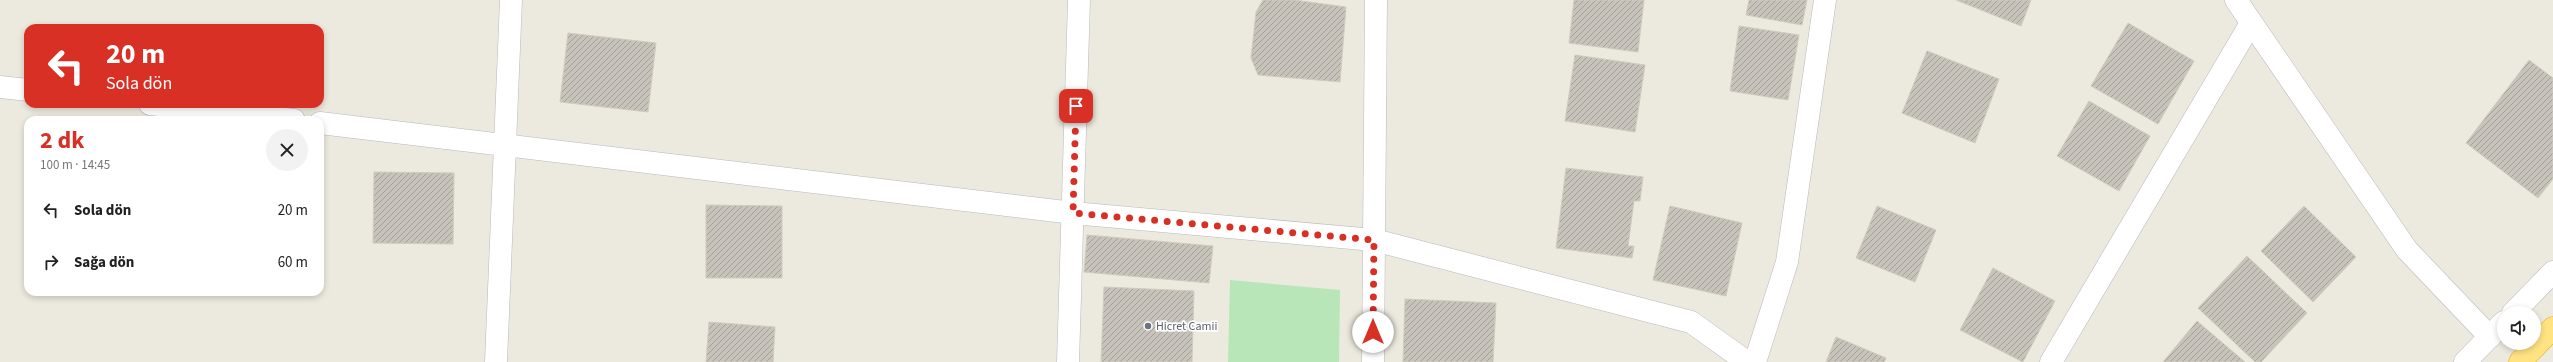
<!DOCTYPE html>
<html lang="tr">
<head>
<meta charset="utf-8">
<style>
  :root { --surface:#fff; --page:#f2f2f2; --text:#222; --muted:#767676; --accent:#d93025 }
  body { margin:0; font-family:"Source Sans 3",sans-serif; background:var(--page); color:var(--text); height:100vh; display:flex; flex-direction:column; font-size:15px; white-space:nowrap }
  * { box-sizing:border-box; margin:0 }
  p { font-size:13px; color:var(--muted) }
  .icon { flex:none; width:22px; height:22px; fill:none; stroke:currentColor; stroke-width:2; stroke-linecap:round; stroke-linejoin:round }
  .map { position:relative; flex:1; overflow:hidden }
  .drawer { position:absolute; left:24px; top:116px; width:300px; height:180px; display:flex; flex-direction:column; background:var(--surface); border-radius:12px; box-shadow:0 2px 6px #0003 }
  .drawer>* { flex:none }
  .hud { position:absolute; left:24px; top:24px; width:300px; height:84px; border-radius:12px; box-shadow:0 2px 6px #0003; background:#d93025; color:#fff; overflow:hidden }
  .controls { position:absolute; left:2497px; top:306px; display:grid; gap:8px }
  .controls a { display:grid; place-items:center; width:44px; height:44px; border-radius:50%; background:var(--surface); box-shadow:0 2px 6px #0003; font-size:20px }
  .pin { position:absolute; display:grid; place-items:center; width:34px; height:34px; color:#fff; margin:-17px; border-radius:8px; box-shadow:0 2px 6px #0006 }
  .me { position:absolute; width:44px; margin:-22px; rotate:0deg; stroke-linejoin:round; filter:drop-shadow(0 0 3px #0008) }
  .turn { display:flex; align-items:center; gap:14px; height:84px; padding:0 16px; font-size:18px }
  .turn .icon { width:52px; height:52px; stroke-width:2.5 }
  .turn b { display:block; font-size:28px; line-height:34px }
  .round { display:grid; place-items:center; flex:none; width:42px; height:42px; border-radius:21px; background:var(--page) }
  .overview { display:flex; align-items:center; justify-content:space-between; height:68px; padding:0 16px }
  h1 { font-size:24px; font-weight:700; line-height:30px; color:var(--accent) }
  ul { padding:0; list-style:none }
  li { display:flex; align-items:center; gap:12px; height:52px; padding:0 16px }
  li div { flex:1 }
  li b { display:block; font-size:15px }
  li em { font-style:normal }
  .map>svg:first-child { display:block }
  .grass { fill:#b8e6b9 }
  .building { fill:url(#building-hatch); stroke:#d1cbbc }
  .lines { fill:none; stroke-linecap:round; stroke-linejoin:round }
  .minor-casing { stroke:#b7b9bf; stroke-width:23 }
  .highway-casing { stroke:#eaa700; stroke-width:23 }
  .minor { stroke:#fff; stroke-width:22 }
  .highway { stroke:#ffe382; stroke-width:22 }
  .route { stroke:#d93025; stroke-width:7; stroke-dasharray:0 12.6 }
  .worship-dot { fill:#6b7280; stroke:#fff; stroke-width:1.5 }
  .labels { text-anchor:middle; dominant-baseline:central; stroke-width:3.5; stroke-linejoin:round; paint-order:stroke }
  .worship-label { font-size:12px; fill:#5b616d; stroke:#fff; text-anchor:start }
</style>
</head>
<body>
<div class="map">
<svg width="2553" height="362" viewBox="0 0 2553 362">
  <defs>
    <pattern id="building-hatch" width="6" height="6" patternUnits="userSpaceOnUse"><rect width="6" height="6" fill="#c7c3bb"/><path d="M-1 1l2-2M0 6l6-6M5 7l2-2" fill="none" stroke="#a4a19b"/></pattern>
  </defs>
  <rect width="100%" height="100%" fill="#ece9de"/>
  <path class="grass" d="M1230,280L1340,290L1339,362H1228Z"/>
  <path class="building" d="M1263,0H1294L1346,7L1340,82L1258,75L1251,58L1256,12Z
    M1574,0H1644L1638,52L1569,43Z
    M1749,0H1807L1802,25L1746,15Z
    M1956,0H2031L2021,26Z
    M2128,23L2194,61L2158,124L2091,86Z
    M1739,26L1799,35L1788,100L1730,91Z
    M568,33L656,43L648,112L560,102Z
    M1927,51L1999,79L1975,143L1902,113Z
    M1575,55L1645,65L1635,132L1565,121Z
    M2529,60L2553,78V179L2538,198L2466,143Z
    M2089,101L2150,136L2119,191L2057,156Z
    M1566,168L1643,177L1640,201H1634L1628,246H1634L1632,258L1556,248Z
    M374,172L454,173L453,244L373,243Z
    M706,205L782,206V278H706Z
    M1670,206L1742,223L1726,296L1653,280Z
    M1877,206L1936,230L1915,282L1856,258Z
    M2304,206L2356,257L2313,302L2261,251Z
    M1087,235L1213,246L1209,283L1084,272Z
    M2247,256L2307,313L2261,362H2255L2198,308Z
    M1993,268L2055,301L2023,362L1960,330Z
    M1104,287L1194,291L1192,362H1101Z
    M1405,299L1496,303L1493,362H1403Z
    M2197,321L2245,362H2163Z
    M709,322L775,327L773,362H706Z
    M1836,337L1886,358L1884,362H1826Z"/>
  <g class="lines">
    <defs>
      <path id="minor" d="M2236,0L2407,250L2490,337
        M0,87L28,90
        M150,104L294,120
        M320,123L1073,213L1374,240L1691,322L1747,362
        M2513,313L2553,272
        M496,362L511,0
        M1068,362L1079,0
        M1373,362L1376,0
        M1755,362L1787,262L1825,0
        M2051,362L2251,23
        M2465,362L2504,322"/>
      <path id="highway" d="M2520,362L2553,328"/>
    </defs>
    <use href="#minor" class="minor-casing"/>
    <use href="#highway" class="highway-casing"/>
    <use href="#minor" class="minor"/>
    <use href="#highway" class="highway"/>
  </g>
  <g class="lines">
    <path class="route" d="M1076,106L1073,213L1374,240L1373,332"/>
  </g>
  <circle class="worship-dot" cx="1148" cy="326" r="4"/>
  <g class="labels">
    <g class="worship-label">
      <text x="1156" y="326">Hicret Camii</text>
    </g>
  </g>
</svg>
<div class="controls">
<a><svg class="icon" aria-label="sound" viewBox="0 0 24 24"><path d="M4 9h4l5-4v14l-5-4H4zM17 9q2 3 0 6"/></svg></a>
</div>
<div class="pin" style="left:1076px;top:106px;background:#d93025"><svg class="icon" aria-label="arrive" viewBox="0 0 24 24"><path d="M6 21V4h12l-3 4 3 4H6"/></svg></div>
<svg class="me" style="left:1373px;top:332px" viewBox="-20 -20 40 40"><circle r="19" fill="#fff"/><path d="M0-13L10 11 0 6-10 11z" fill="#d93025"/></svg>
<div class="hud">
<div class="turn"><svg class="icon" aria-label="left" viewBox="0 0 24 24"><path d="M17 20v-9H6M10 6l-5 5 5 5"/></svg><div><b>20 m</b>Sola dön</div></div>
</div>
<section class="drawer">
<div class="overview"><div><h1>2 dk</h1><p>100 m · 14:45</p></div><a class="round"><svg class="icon" aria-label="close" viewBox="0 0 24 24"><path d="M6 6l12 12M18 6L6 18"/></svg></a></div>
<ul>
<li><svg class="icon" aria-label="left" viewBox="0 0 24 24"><path d="M17 20v-9H6M10 6l-5 5 5 5"/></svg><div><b>Sola dön</b></div><em>20 m</em></li>
<li><svg class="icon" aria-label="right" viewBox="0 0 24 24"><path d="M7 20v-9h11M14 6l5 5-5 5"/></svg><div><b>Sağa dön</b></div><em>60 m</em></li>
</ul>
</section>
</div>
</body>
</html>
